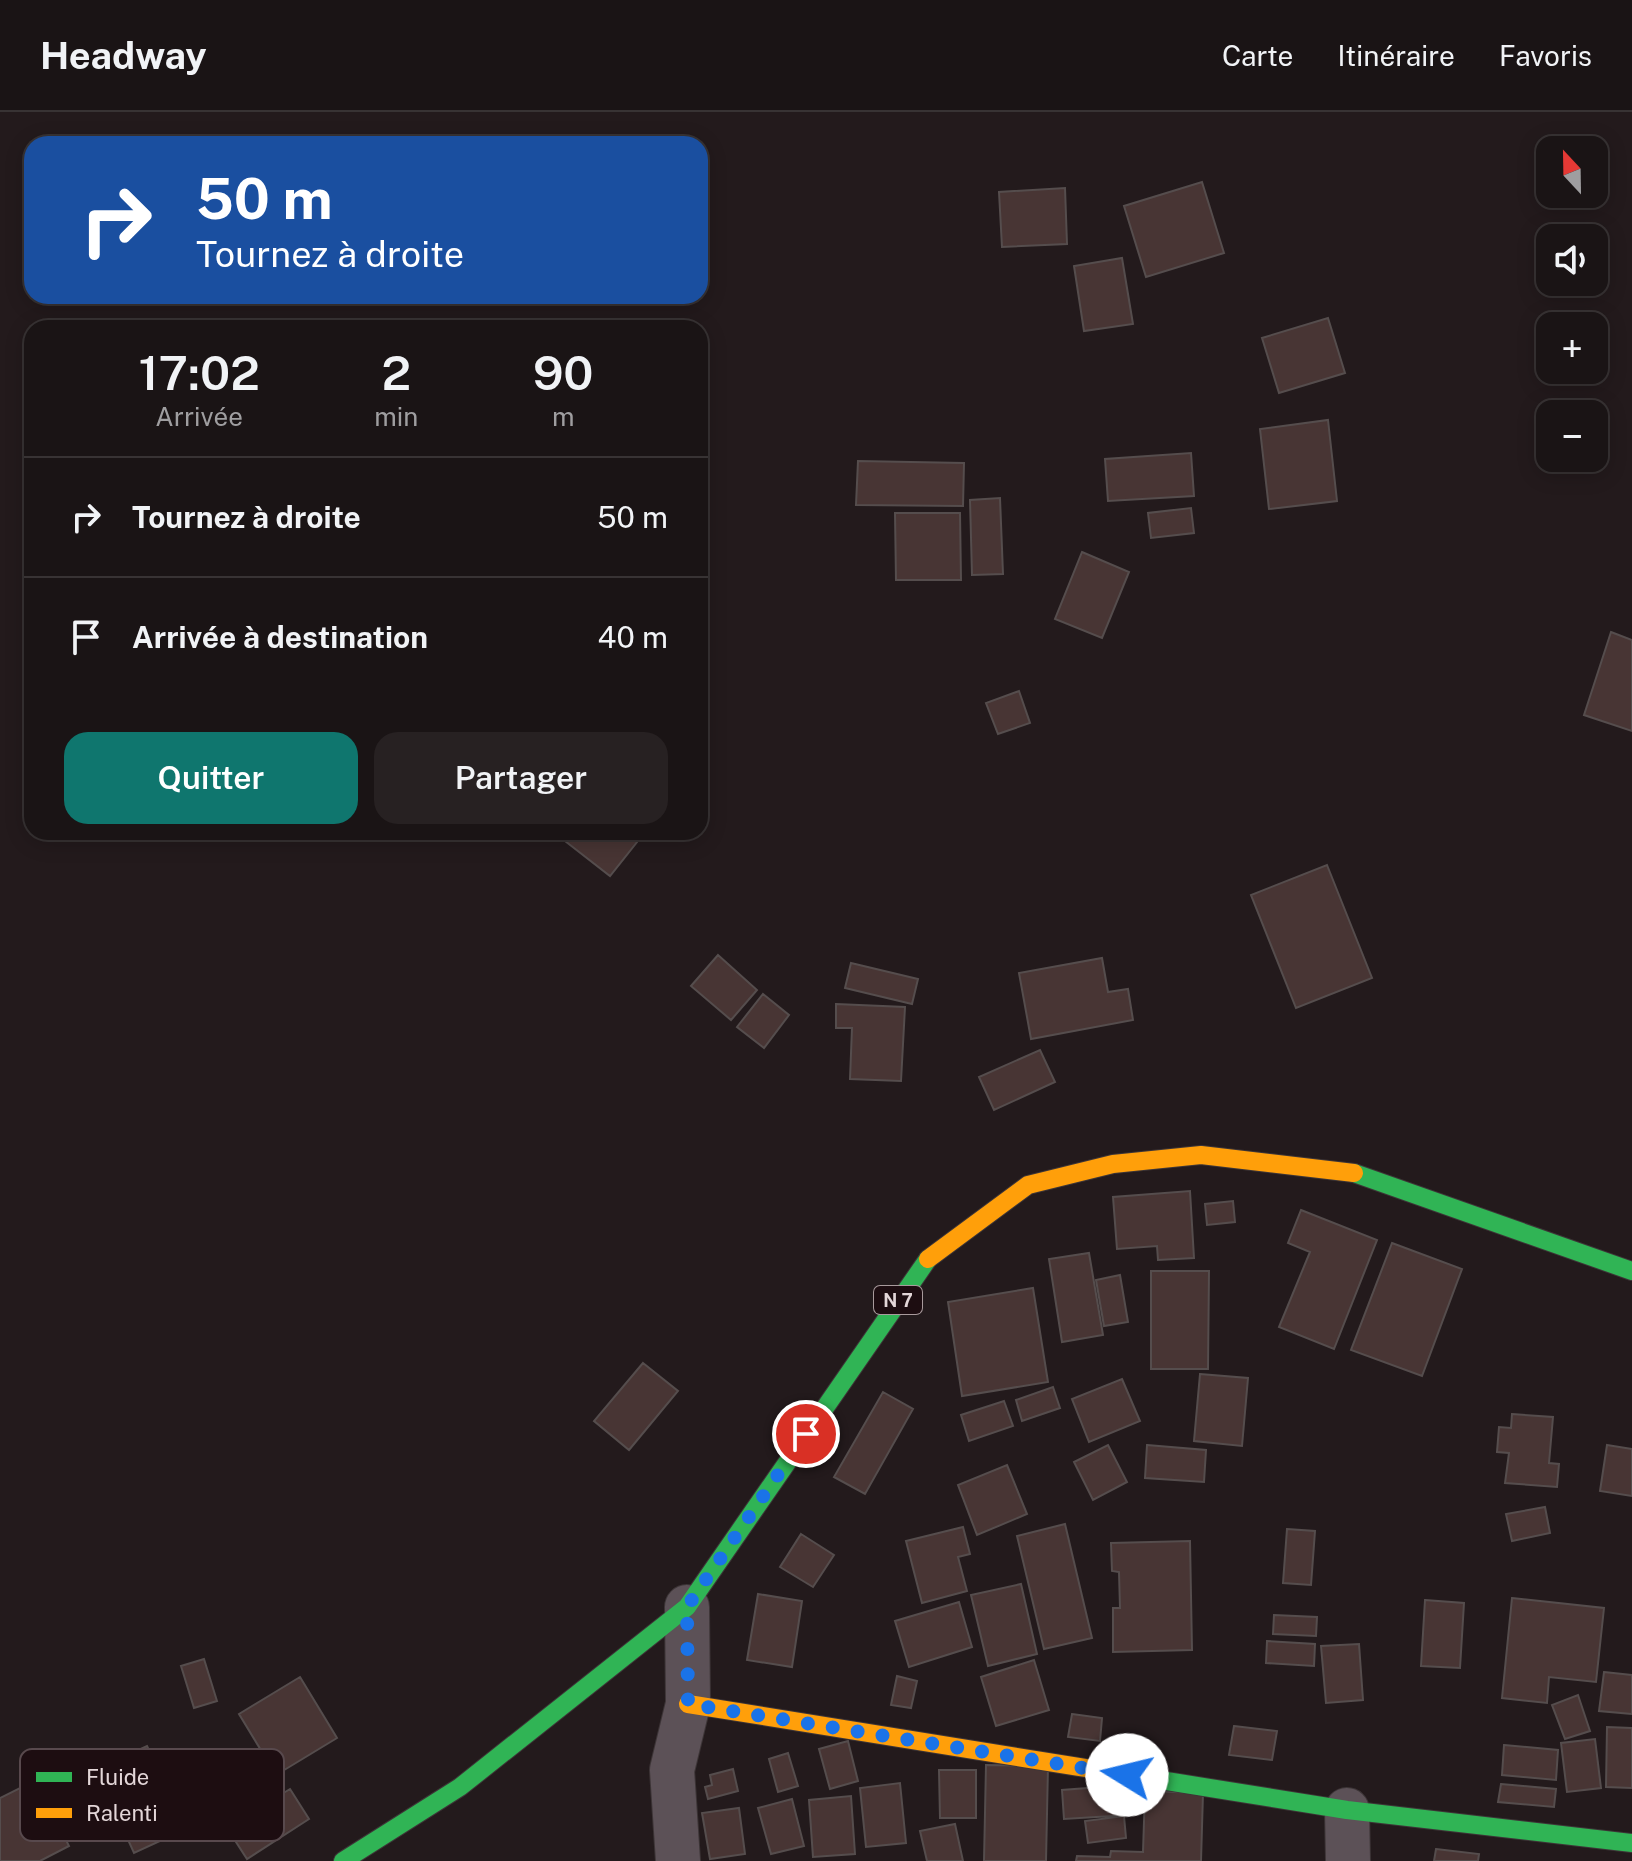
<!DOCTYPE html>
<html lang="fr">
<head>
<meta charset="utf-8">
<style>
  :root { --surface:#1a1415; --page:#272122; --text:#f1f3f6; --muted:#9f9ea0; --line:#383334; --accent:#0f766e }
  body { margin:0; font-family:"Public Sans",sans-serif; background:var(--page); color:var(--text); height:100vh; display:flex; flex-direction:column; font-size:30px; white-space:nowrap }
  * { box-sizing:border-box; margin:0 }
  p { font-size:26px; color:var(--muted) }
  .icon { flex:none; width:44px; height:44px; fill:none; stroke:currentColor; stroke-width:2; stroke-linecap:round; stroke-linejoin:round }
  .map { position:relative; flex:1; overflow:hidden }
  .details { position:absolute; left:24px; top:208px; width:684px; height:520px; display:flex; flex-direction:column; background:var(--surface); border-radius:24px; box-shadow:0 4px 20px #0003,0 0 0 2px var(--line) }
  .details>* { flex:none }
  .top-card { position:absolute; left:24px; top:24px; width:684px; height:168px; border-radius:24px; box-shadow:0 4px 20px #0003,0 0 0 2px var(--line); background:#1a4fa0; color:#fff; overflow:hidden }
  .needle { width:52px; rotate:338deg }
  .fabs { position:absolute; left:1536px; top:24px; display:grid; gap:16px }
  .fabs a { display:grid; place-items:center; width:72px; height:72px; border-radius:16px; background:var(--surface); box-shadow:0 4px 20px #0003,0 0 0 2px var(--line); font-size:40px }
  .pin { position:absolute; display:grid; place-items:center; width:68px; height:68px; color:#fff; margin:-34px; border:4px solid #fff; border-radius:50%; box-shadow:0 2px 8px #0007 }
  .me { position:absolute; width:88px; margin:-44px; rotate:279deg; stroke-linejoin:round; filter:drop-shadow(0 0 6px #0008) }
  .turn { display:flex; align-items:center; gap:28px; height:168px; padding:0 40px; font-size:36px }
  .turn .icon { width:104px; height:104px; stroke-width:2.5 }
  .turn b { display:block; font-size:56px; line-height:68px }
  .eta { display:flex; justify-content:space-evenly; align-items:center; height:136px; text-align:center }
  .eta b { font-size:48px; font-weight:600; line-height:56px }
  .action { display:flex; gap:16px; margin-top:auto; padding:16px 40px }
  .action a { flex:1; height:92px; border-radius:24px; background:var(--accent); color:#fff; font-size:32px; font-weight:600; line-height:92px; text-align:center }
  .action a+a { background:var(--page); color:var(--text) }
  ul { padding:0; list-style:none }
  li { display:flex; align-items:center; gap:24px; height:120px; padding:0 40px; border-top:2px solid var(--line) }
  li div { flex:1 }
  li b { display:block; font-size:30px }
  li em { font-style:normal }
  header { display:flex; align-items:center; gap:48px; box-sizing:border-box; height:112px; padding:0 40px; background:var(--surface); border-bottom:2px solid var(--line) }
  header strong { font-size:38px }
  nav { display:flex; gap:44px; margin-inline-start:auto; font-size:28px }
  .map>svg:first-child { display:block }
  .building { fill:#483534; stroke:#554d4d; stroke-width:2 }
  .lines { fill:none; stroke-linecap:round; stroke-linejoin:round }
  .street-casing { stroke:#3d3537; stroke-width:46 }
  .fast-casing { stroke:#3d3537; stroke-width:20 }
  .slow-casing { stroke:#3d3537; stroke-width:20 }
  .street { stroke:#5c5157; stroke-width:44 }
  .fast { stroke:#30b455; stroke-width:18 }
  .slow { stroke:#ff9f0a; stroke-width:18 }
  .route { stroke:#1a73e8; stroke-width:14; stroke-dasharray:0 25.2 }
  .labels { text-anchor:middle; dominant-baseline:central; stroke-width:8; stroke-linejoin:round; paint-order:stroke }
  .shield { fill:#1d0d11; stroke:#a89a9c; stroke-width:2 }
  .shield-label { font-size:18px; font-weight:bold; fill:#e3d6d8 }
  .key { fill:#1d0d11; stroke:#58494d; stroke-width:2 }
  .key-label { font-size:22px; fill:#e3d6d8 }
</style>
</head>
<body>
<header>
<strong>Headway</strong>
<nav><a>Carte</a><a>Itinéraire</a><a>Favoris</a></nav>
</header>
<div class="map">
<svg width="1632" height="1749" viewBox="0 0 1632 1749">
  <rect width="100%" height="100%" fill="#231a1c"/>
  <path class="building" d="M1202,70L1224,141L1146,165L1124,94Z
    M1065,76L1067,132L1002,135L999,80Z
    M1122,146L1133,212L1084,219L1074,154Z
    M1328,206L1345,261L1279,281L1262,226Z
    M1328,308L1337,389L1269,397L1260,317Z
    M1191,341L1194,384L1108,389L1105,347Z
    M858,349L964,351L963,394L856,393Z
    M1000,386L1003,462L972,463L970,388Z
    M1191,396L1194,421L1151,426L1148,401Z
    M895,401H960L961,468H896Z
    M1082,440L1129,460L1102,526L1055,507Z
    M1611,520L1632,528V619L1584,603Z
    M1019,579L1030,611L998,622L986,591Z
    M557,720H645L610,764L556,722Z
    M1327,753L1372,866L1296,896L1251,783Z
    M718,843L757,878L731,908L691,874Z
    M1102,846L1108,880L1128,877L1133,908L1031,927L1019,861Z
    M851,851L918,867L912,892L845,876Z
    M763,882L789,903L764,936L737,915Z
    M836,892L905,895L901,969L850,967L852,916H836Z
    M1040,938L1055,970L994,998L979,965Z
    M1190,1079L1194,1146L1158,1148L1157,1134L1117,1137L1113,1085Z
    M1233,1089L1235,1110L1207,1113L1205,1092Z
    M1301,1098L1377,1128L1334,1237L1279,1215L1310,1140L1288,1131Z
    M1392,1131L1462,1157L1422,1264L1351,1238Z
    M1089,1141L1103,1223L1062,1230L1049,1147Z
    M1151,1159H1209L1208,1257H1151Z
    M1120,1163L1128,1210L1104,1214L1096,1168Z
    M1033,1176L1048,1270L962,1284L948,1190Z
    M643,1251L678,1279L629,1338L594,1309Z
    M1200,1262L1248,1266L1242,1334L1194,1329Z
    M1122,1267L1140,1309L1089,1330L1072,1287Z
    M1053,1275L1060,1296L1022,1309L1016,1288Z
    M883,1280L913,1297L865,1382L834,1365Z
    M1004,1289L1013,1314L969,1329L961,1303Z
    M1512,1302L1553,1305L1549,1351L1559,1352L1557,1375L1505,1371L1509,1341L1497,1340L1499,1315L1511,1316Z
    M1108,1333L1127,1370L1093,1388L1074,1350Z
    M1147,1333L1206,1338L1204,1370L1145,1366Z
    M1607,1333L1632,1337V1384L1600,1379Z
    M1007,1353L1027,1402L977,1423L958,1373Z
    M1545,1395L1550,1421L1512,1429L1506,1402Z
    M1065,1412L1092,1526L1044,1537L1017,1424Z
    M963,1415L970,1442L958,1445L967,1479L922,1491L906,1429Z
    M1287,1417L1315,1419L1311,1473L1283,1471Z
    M801,1422L834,1443L813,1475L780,1455Z
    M1190,1429L1192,1538L1113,1540V1496H1120L1119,1460L1112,1459L1111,1431Z
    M1021,1472L1037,1542L988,1554L971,1483Z
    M758,1482L802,1489L792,1555L747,1548Z
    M1512,1486L1604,1496L1596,1570L1549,1565L1547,1591L1502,1586Z
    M1425,1488L1464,1491L1460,1556L1421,1554Z
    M959,1490L972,1535L909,1555L895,1509Z
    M1274,1503L1317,1505L1316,1524L1273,1522Z
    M1267,1529L1315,1532L1314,1554L1266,1551Z
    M1359,1532L1363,1588L1326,1591L1321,1534Z
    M204,1547L217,1589L194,1596L181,1554Z
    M1034,1548L1049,1598L996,1614L981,1565Z
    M1604,1560L1632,1563V1602L1599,1599Z
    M897,1564L917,1569L911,1596L891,1593Z
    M300,1565L337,1626L276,1663L239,1602Z
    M1578,1583L1590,1619L1565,1627L1552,1593Z
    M1072,1602L1102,1606L1100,1629L1068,1625Z
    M1234,1614L1277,1619L1272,1648L1229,1643Z
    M1607,1615L1632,1616V1676L1606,1675Z
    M1595,1627L1601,1676L1567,1680L1561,1631Z
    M848,1629L858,1669L830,1677L819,1637Z
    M1504,1633L1558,1638L1556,1668L1502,1663Z
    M147,1634L186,1717L134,1741L96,1657Z
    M788,1641L798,1674L778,1680L769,1647Z
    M986,1653L1048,1654L1046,1749H984Z
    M733,1657L738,1679L708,1687L705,1675L712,1673L710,1663Z
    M939,1658H976V1706H940Z
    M36,1668L69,1734L40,1749H0V1686Z
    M900,1671L906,1731L866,1735L860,1676Z
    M1501,1672L1556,1677L1554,1695L1498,1690Z
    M1126,1673L1128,1703L1064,1707L1062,1678Z
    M290,1677L309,1707L247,1747L227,1716Z
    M1145,1679L1203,1681L1201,1749H1076L1077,1744L1110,1745L1111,1739L1143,1740Z
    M851,1684L855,1742L813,1745L809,1688Z
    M792,1687L804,1734L771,1742L758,1696Z
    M739,1696L745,1742L710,1747L702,1701Z
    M1124,1704L1126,1726L1088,1731L1085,1709Z
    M955,1712L963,1749H927L920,1719Z
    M1436,1737L1479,1742L1478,1749H1434Z"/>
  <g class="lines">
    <defs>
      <path id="street" d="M1347,1698L1348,1749
        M678,1749L672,1658L688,1592L687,1495"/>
      <path id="fast" d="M1354,1061L1632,1159
        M1129,1663L1347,1698L1632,1731
        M343,1749L460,1675L687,1495L928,1147"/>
      <path id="slow" d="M928,1147L1028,1073L1113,1052L1201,1043L1354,1061
        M688,1592L1129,1663"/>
    </defs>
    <use href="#street" class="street-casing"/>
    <use href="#fast" class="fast-casing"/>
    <use href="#slow" class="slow-casing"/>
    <use href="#street" class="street"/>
    <use href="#fast" class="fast"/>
    <use href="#slow" class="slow"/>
  </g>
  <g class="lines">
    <path class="route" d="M806,1322L687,1495L688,1592L1127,1663"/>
  </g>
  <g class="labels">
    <rect class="shield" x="874" y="1174" width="48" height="28" rx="6"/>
    <g class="shield-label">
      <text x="898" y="1188">N 7</text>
    </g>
  </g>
  <rect x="20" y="1637" width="264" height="92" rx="12" class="key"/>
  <rect x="36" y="1660" width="36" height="10" fill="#30b455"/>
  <rect x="36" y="1696" width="36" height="10" fill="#ff9f0a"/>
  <g class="key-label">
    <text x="86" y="1673">Fluide</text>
    <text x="86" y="1709">Ralenti</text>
  </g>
</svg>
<div class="fabs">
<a><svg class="needle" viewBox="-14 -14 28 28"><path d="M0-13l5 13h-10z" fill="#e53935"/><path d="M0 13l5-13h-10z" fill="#9f9ea0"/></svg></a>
<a><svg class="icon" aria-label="sound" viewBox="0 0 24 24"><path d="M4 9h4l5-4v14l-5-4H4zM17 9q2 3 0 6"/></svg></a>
<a>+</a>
<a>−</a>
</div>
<div class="pin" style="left:806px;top:1322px;background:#d93025"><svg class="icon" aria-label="arrive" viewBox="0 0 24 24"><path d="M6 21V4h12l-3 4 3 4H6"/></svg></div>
<svg class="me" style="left:1127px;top:1663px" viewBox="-20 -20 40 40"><circle r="19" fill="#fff"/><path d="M0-13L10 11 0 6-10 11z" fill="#1a73e8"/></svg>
<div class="top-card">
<div class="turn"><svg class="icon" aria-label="right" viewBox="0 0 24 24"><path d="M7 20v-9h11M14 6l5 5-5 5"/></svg><div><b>50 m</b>Tournez à droite</div></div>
</div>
<section class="details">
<div class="eta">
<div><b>17:02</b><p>Arrivée</p></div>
<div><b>2</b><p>min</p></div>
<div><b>90</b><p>m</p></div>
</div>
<ul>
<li><svg class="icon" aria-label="right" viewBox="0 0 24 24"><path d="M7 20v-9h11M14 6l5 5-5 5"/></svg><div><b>Tournez à droite</b></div><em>50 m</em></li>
<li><svg class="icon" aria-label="arrive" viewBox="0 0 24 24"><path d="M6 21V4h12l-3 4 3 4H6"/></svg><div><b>Arrivée à destination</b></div><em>40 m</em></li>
</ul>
<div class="action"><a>Quitter</a><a>Partager</a></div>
</section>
</div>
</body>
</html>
